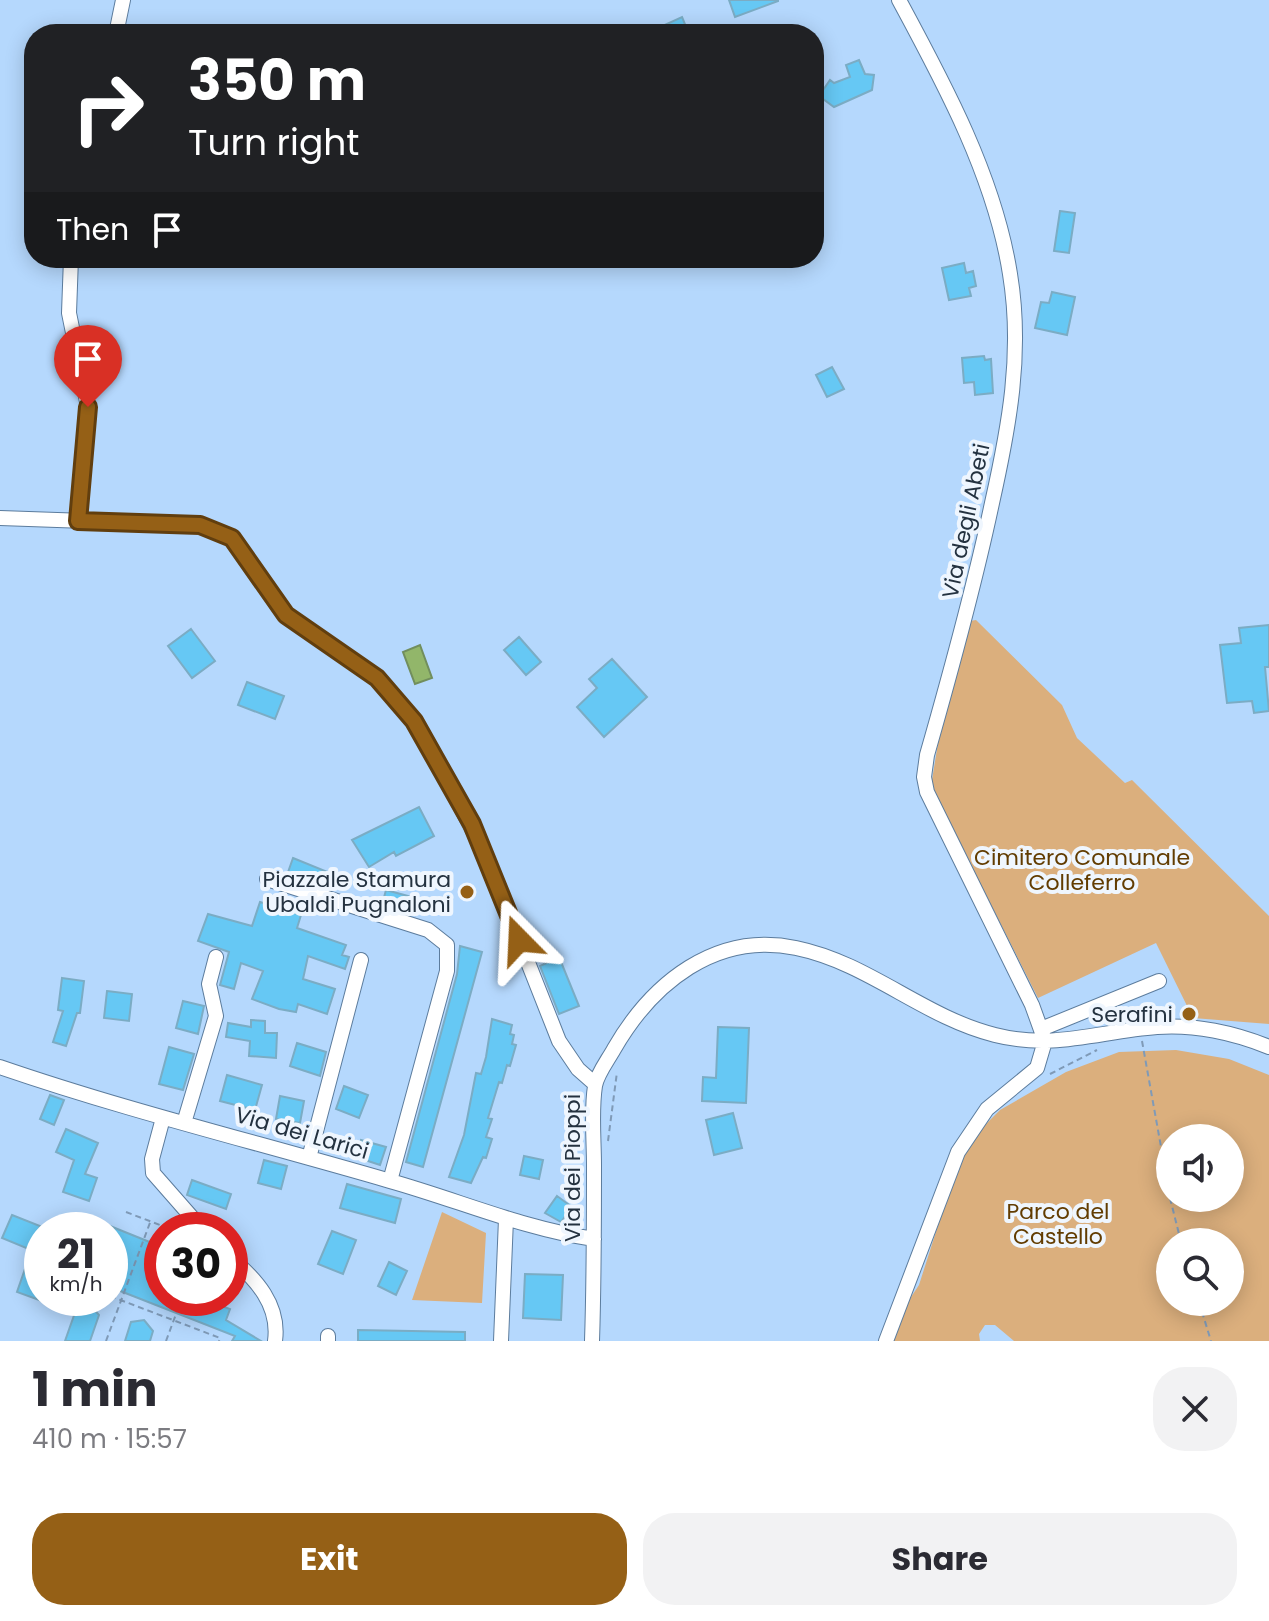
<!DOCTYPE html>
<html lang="en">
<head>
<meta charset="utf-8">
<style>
  :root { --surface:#fff; --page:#f2f2f3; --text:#2b2b33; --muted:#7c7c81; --accent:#956016 }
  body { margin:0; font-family:Poppins,sans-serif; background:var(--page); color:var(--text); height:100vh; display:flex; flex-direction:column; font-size:30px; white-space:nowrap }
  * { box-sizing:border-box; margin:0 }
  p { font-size:26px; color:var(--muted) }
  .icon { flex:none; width:44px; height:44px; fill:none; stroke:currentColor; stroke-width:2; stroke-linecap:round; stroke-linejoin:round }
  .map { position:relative; height:1341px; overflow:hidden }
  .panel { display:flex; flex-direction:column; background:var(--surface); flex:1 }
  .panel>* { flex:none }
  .guide { position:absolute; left:24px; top:24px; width:800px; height:244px; border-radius:32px; box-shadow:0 4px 20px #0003; background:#202124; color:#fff; overflow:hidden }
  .controls { position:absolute; left:1156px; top:1124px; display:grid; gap:16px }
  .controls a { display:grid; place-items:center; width:88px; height:88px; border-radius:50%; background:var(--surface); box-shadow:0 4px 20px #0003; font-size:40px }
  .speed { position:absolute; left:24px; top:1212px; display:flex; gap:16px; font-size:40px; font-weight:700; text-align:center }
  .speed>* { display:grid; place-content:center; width:104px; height:104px; border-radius:50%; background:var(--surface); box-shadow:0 4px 20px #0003; line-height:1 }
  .speed small { font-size:20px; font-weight:400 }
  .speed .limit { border:12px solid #d22; background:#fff; color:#111 }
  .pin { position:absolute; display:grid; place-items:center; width:68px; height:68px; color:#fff; margin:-82px -34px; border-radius:50% 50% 50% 0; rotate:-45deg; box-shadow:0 0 8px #0007 }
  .pin .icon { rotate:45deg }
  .me { position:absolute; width:88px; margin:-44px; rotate:339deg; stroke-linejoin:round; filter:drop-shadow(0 0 6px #0008) }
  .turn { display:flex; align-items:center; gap:28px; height:168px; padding:0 32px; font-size:36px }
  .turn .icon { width:104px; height:104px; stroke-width:2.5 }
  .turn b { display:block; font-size:56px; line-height:68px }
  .then { display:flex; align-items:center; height:76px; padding:0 32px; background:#0003; gap:16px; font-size:30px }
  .round { display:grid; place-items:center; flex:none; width:84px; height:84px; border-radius:32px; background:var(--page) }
  .overview { display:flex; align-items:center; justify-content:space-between; height:136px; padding:0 32px }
  h1 { font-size:48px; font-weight:700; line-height:60px }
  .primary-button { display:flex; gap:16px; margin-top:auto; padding:16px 32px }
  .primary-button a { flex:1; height:92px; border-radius:32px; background:var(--accent); color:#fff; font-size:32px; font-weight:700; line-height:92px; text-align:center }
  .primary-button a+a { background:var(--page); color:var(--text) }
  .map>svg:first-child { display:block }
  .green { fill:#dbaf7d; fill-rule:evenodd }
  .water { fill:#92b66a; stroke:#718e5d; stroke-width:2 }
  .building { fill:#66c8f4; stroke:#7bacc4; stroke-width:2 }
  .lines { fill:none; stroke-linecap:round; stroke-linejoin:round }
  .minor-casing { stroke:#5c7c9d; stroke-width:16 }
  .path { stroke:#7f9ab7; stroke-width:2; stroke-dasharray:6 4; stroke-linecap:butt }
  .minor { stroke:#fff; stroke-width:14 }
  .route-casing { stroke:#613e0e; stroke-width:20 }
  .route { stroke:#956016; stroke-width:14 }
  .poi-dot { fill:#956016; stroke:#eff6fe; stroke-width:3 }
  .labels { text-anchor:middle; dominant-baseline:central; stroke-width:8; stroke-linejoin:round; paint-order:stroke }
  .street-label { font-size:22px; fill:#243240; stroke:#eff6fe }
  .park-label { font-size:22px; fill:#623c01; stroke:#eff6fe }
  .poi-label { font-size:22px; fill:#243240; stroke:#eff6fe; text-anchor:end }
</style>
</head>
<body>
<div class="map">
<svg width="1269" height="1341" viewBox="0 0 1269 1341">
  <rect width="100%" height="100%" fill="#b5d8fd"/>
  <path class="green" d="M976,620L1062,705L1077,738L1125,783L1132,780L1269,916V1024L1193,1018L1156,943L1038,998L931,786L938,743L970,621Z
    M1176,1050L1229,1059L1269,1075V1341H1014L995,1325H985L979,1334L980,1341H891L901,1312L919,1285L956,1169L974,1136L1000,1110L1066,1072L1119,1052ZM1170,1138H1230V1198H1170ZM1170,1242H1230V1302H1170Z
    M442,1212L486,1233L482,1303L412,1300Z"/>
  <path class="water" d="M420,645L432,678L415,684L403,652Z"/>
  <path class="building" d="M729,0H778V1L735,17Z
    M682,17L689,34H645Z
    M859,60L865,74L874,75L872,90L834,107L819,96L830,80L834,83L850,77L846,65Z
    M1060,211L1075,213L1069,253L1054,251Z
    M964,263L966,273L973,271L976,286L969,288L971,296L949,300L942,268Z
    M1052,292L1075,297L1067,335L1035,328L1041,302L1049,303Z
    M984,356L985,360L991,359L993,393L975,395L974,382L964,383L962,358Z
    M832,367L844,389L827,397L816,375Z
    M1269,625V667H1265L1269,711L1254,713L1252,701L1227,703L1220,645L1241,643L1239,628Z
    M191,629L215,661L192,678L168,646Z
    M519,637L541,662L526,675L504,650Z
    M612,659L647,697L604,737L577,707L597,688L589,679Z
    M247,682L284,696L275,719L238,705Z
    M419,807L434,836L396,856L394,852L369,867L352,840Z
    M293,858L330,873L325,887L287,875Z
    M386,890L419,899L415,915L382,905Z
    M260,902L301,915L297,928L346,945L342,955L349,957L345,969L308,956L303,979L335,989L327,1014L298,1004L296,1012L279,1009L252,999L263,971L241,963L234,989L220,985L229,952L198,941L208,914L252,926Z
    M460,946L482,952L423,1167L406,1162L457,974Z
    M559,957L579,1006L559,1014L540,966Z
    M62,978L84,981L80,1013H77L66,1046L53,1042L63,1011L58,1010Z
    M107,991L132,994L129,1021L104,1018Z
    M183,1001L204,1006L198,1034L176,1028Z
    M492,1019L512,1025L510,1034L514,1035L512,1044L516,1045L510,1066L507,1065L502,1083L499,1082L488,1118L492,1119L486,1137L492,1139L486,1158L483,1157L471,1183L449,1177L464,1135L476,1073L481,1074L486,1057Z
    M251,1020L265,1021V1033H277L276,1058L249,1056L250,1041L226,1037L228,1023L251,1027Z
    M718,1027L749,1028L746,1103L702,1101L703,1077L716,1078Z
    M297,1043L326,1052L320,1076L290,1066Z
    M169,1047L194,1054L183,1090L159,1084Z
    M227,1075L262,1085L255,1110L220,1101Z
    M344,1086L368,1095L359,1118L336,1109Z
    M50,1095L64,1100L54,1125L40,1119Z
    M280,1096L304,1101L300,1123L276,1119Z
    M733,1113L742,1148L714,1155L706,1120Z
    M66,1129L98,1143L85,1174L97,1178L89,1201L63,1192L74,1160L56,1152Z
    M361,1140L386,1147L380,1165L356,1157Z
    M524,1156L543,1160L539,1179L520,1175Z
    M264,1160L287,1166L281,1189L258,1183Z
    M192,1180L231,1194L226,1209L187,1195Z
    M347,1184L401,1199L395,1223L340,1208Z
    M557,1196L572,1207L561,1222L545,1213Z
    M12,1215L40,1226L31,1250L2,1238Z
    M110,1226L162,1247V1298H200L230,1309L226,1320L261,1341H232L235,1336L110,1287Z
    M332,1231L356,1240L343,1274L318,1264Z
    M389,1262L407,1271L396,1295L378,1286Z
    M26,1266L42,1272V1301L17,1292Z
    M525,1274L563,1275L561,1320L523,1318Z
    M90,1305L99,1315L90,1341H65L77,1307Z
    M144,1320L153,1331L150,1341H125L131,1322Z
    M358,1330L465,1332V1341H358Z"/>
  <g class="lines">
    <defs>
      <path id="minor" d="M116,34L123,0
        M71,258L69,313L88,407L78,521
        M0,518L200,525L232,538L286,615L383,683L423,734L486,856L559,1041L578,1069L595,1084
        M267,879L428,930L447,945V971L390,1181
        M1041,1029L1159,981
        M0,1067C128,1111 260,1143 390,1181C458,1200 524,1229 594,1239
        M163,1118L152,1159L153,1173L203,1230
        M184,1123L216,1016L209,984L216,957
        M309,1158L361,960
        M230,1257C256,1279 280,1305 275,1341
        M328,1341V1336
        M501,1341L506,1219
        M592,1341C594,1282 594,1224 594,1165C594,1140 591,1111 595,1086C597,1074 608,1060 614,1049C652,983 716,931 796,948C869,963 923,1017 995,1035C1054,1050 1100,1031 1157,1027C1194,1024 1235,1033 1269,1047
        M886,1341L958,1152L987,1109L1037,1068L1045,1041L1032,1005L927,792L924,777L927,755C951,671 974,588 992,503C1009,427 1023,353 1010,274C995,178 945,85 899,0"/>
    </defs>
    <use href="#minor" class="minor-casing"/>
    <path class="path" d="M1142,1041L1170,1197
      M1050,1074L1097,1050
      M608,1141L617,1072
      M1170,1198L1181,1242
      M126,1212L173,1230
      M110,1296L220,1338L219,1341
      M1199,1302L1211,1341
      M106,1341L151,1220
      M166,1341L182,1298"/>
    <use href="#minor" class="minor"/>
  </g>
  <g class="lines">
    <defs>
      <path id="route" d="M88,407L78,521L200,525L232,538L286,615L377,678L414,721L472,824L519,940"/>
    </defs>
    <use href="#route" class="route-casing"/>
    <use href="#route" class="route"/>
  </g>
  <g class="poi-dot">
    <circle cx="467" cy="892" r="8"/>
    <circle cx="1189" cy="1014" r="8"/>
  </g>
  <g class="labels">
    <g class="street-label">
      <text transform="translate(966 521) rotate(-78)">Via degli Abeti</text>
      <text transform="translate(302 1133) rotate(16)">Via dei Larici</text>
      <text transform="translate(572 1168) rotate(-90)">Via dei Pioppi</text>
    </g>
    <g class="park-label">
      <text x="1082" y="857">Cimitero Comunale<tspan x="1082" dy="25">Colleferro</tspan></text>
      <text x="1058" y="1211">Parco del<tspan x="1058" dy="25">Castello</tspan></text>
    </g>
    <g class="poi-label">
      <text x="451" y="879">Piazzale Stamura<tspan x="451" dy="25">Ubaldi Pugnaloni</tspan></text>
      <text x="1173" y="1014">Serafini</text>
    </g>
  </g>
</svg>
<div class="controls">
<a><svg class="icon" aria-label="sound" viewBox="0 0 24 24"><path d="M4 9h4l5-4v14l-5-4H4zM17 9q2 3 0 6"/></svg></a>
<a><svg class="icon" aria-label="search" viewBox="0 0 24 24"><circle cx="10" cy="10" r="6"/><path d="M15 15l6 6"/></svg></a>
</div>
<div class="speed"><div>21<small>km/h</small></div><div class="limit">30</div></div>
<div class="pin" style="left:88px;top:407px;background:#d93025"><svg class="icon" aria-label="arrive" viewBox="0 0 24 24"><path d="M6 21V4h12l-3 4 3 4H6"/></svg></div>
<svg class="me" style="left:519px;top:940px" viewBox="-20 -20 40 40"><path d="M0-17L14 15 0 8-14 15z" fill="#956016" stroke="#fff" stroke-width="4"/></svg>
<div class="guide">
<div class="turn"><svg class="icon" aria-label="right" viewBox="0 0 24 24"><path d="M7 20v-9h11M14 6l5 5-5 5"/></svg><div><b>350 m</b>Turn right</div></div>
<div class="then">Then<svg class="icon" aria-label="arrive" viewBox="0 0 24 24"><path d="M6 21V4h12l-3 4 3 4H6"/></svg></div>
</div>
</div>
<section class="panel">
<div class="overview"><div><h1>1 min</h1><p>410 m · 15:57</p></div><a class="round"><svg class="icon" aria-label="close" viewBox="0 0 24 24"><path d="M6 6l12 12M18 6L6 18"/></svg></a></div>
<div class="primary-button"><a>Exit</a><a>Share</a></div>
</section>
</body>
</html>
